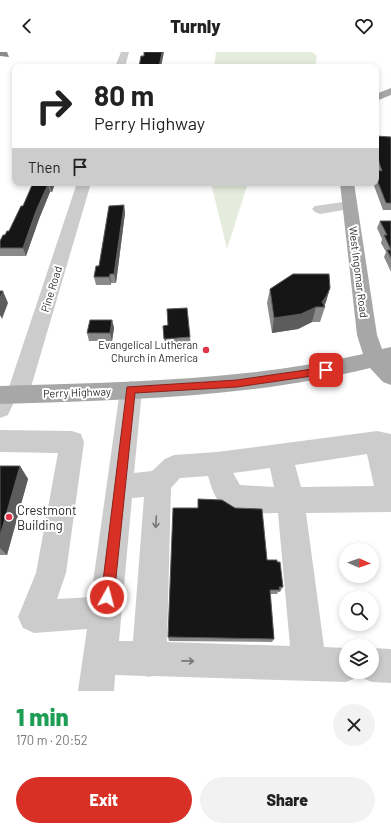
<!DOCTYPE html>
<html lang="en">
<head>
<meta charset="utf-8">
<style>
  :root { --surface:#fff; --page:#f2f2f2; --text:#222; --muted:#767676; --accent:#d93025 }
  body { margin:0; font-family:Barlow,sans-serif; background:var(--page); color:var(--text); height:100vh; display:flex; flex-direction:column; font-size:15px; white-space:nowrap }
  * { box-sizing:border-box; margin:0 }
  p { font-size:13px; color:var(--muted) }
  .icon { flex:none; width:22px; height:22px; fill:none; stroke:currentColor; stroke-width:2; stroke-linecap:round; stroke-linejoin:round }
  .map { position:relative; height:639px; overflow:hidden }
  .side { display:flex; flex-direction:column; background:var(--surface); flex:1 }
  .side>* { flex:none }
  .top-card { position:absolute; left:12px; top:12px; width:367px; height:122px; border-radius:8px; box-shadow:0 2px 6px #0003; background:#fff; color:var(--text); overflow:hidden }
  .needle { width:26px; rotate:92deg }
  .buttons { position:absolute; left:339px; top:491px; display:grid; gap:8px }
  .buttons a { display:grid; place-items:center; width:40px; height:40px; border-radius:50%; background:var(--surface); box-shadow:0 2px 6px #0003; font-size:20px }
  .pin { position:absolute; display:grid; place-items:center; width:34px; height:34px; color:#fff; margin:-17px; border-radius:8px; box-shadow:0 2px 6px #0006 }
  .me { position:absolute; width:44px; margin:-22px; rotate:7deg; stroke-linejoin:round; filter:drop-shadow(0 0 3px #0008) }
  .turn { display:flex; align-items:center; gap:14px; height:84px; padding:0 16px; font-size:18px }
  .turn .icon { width:52px; height:52px; stroke-width:2.5 }
  .turn b { display:block; font-size:28px; line-height:34px }
  .then { display:flex; align-items:center; height:38px; padding:0 16px; background:#0003; gap:8px; font-size:15px }
  .round { display:grid; place-items:center; flex:none; width:42px; height:42px; border-radius:21px; background:var(--page) }
  .headline { display:flex; align-items:center; justify-content:space-between; height:68px; padding:0 16px }
  h1 { font-size:24px; font-weight:800; line-height:30px; color:#1e9e55 }
  .primary-button { display:flex; gap:8px; margin-top:auto; padding:8px 16px }
  .primary-button a { flex:1; height:46px; border-radius:24px; background:var(--accent); color:#fff; font-size:16px; font-weight:800; line-height:46px; text-align:center }
  .primary-button a+a { background:var(--page); color:var(--text) }
  header { display:flex; justify-content:space-between; align-items:center; height:52px; padding:0 16px; background:var(--surface); font-size:18px; font-weight:800 }
  .map>svg:first-child { display:block }
  .green { fill:#e6ecdd }
  .lines { fill:none; stroke-linecap:round; stroke-linejoin:round }
  .minor { fill:#ccc; fill-rule:evenodd }
  .major { fill:#a7a7a7; fill-rule:evenodd }
  .wall { fill:#8a8a8a }
  .shaded-wall { fill:#5c5c5c }
  .building { fill:#161616; stroke:#5c5c5c }
  .oneway { stroke:#767676 }
  .route { fill:#d93025; stroke:#8d1f18 }
  .poi-dot { fill:#e1354c; stroke:#fff; stroke-width:1.5 }
  .labels { text-anchor:middle; dominant-baseline:central; stroke-width:4; stroke-linejoin:round; paint-order:stroke }
  .street-label { font-size:11px; fill:#2f2f2f; stroke:#fff }
  .poi-label { font-size:11px; fill:#2f2f2f; stroke:#fff; text-anchor:end }
  .near-poi-label { font-size:13px; fill:#2f2f2f; stroke:#fff; text-anchor:start }
</style>
</head>
<body>
<header><svg class="icon" aria-label="back" viewBox="0 0 24 24"><path d="M15 5l-7 7 7 7"/></svg>Turnly<svg class="icon" aria-label="heart" viewBox="0 0 24 24"><path d="M12 20l-8-8c-3-5 5-10 8-4 3-6 11-1 8 4z"/></svg></header>
<div class="map">
<svg width="391" height="639" viewBox="0 0 391 639">
  <rect width="100%" height="100%" fill="#fff"/>
  <path class="green" d="M216,0H312L317,4L315,15H214Z
    M211,131H248L227,197Z"/>
  <g class="lines">
    <path class="minor" d="M121,0H129L125,15H115Z
      M77,131H91L29,342L26,348L18,351L14,350L8,363L0,366V335L5,334L9,335Z
      M350,149L355,150L357,153L355,156L320,162L315,160L312,157L315,154Z
      M131,329L139,332L142,338L134,421L152,419L165,407L174,403L217,400L377,379L391,382V460L306,461L324,595L346,596V620H372V596L391,597V631L372,630L360,625L359,623L358,625L346,630L152,624L149,625L145,624L115,623L114,639H78L87,577L34,581L23,576L18,565L36,521L58,401L0,400V378L72,379L81,382L84,390L66,521L57,547L91,545L120,338L123,332ZM367,402L374,434L301,435L295,413ZM270,416L274,435L240,433L233,421ZM208,424C211,434 214,445 222,453C232,464 263,461 278,461L290,594L167,590L171,436L180,426ZM144,445L133,589H119L132,446Z"/>
    <path class="major" d="M391,36V43L376,49V42Z
      M340,131H354L377,283L382,297L391,295V333L383,330L370,316C249,346 124,348 0,352V334C121,330 244,329 363,302L357,283Z"/>
  </g>
  <path class="wall" d="M0,0H7L9,5L0,4Z
    M376,84L391,86V158H383L373,131H376V118H377L376,116Z
    M33,131H55L52,140H50L39,167L26,204H0V189L9,179L23,154Z
    M124,153L125,161L116,231H111V233H96L94,225Z
    M380,169H391V220L384,205L386,200L381,191L382,187L377,176Z
    M330,236L324,254L325,255L320,270H312L298,277L272,281L267,251L270,237Z
    M112,268L114,276L112,289H89L87,281Z
    M163,274L190,285L191,293L165,295Z
    M0,414H20L28,427L7,503H0Z
    M267,508L283,535L280,540H278L277,542H270L274,587L272,590L169,589L168,585Z"/>
  <path class="shaded-wall" d="M162,0H164L161,15H159Z
    M50,131H55L52,140L49,132Z
    M48,132L50,140L39,167L26,204L23,196L36,159Z
    M124,153L125,161L116,231L114,222Z
    M110,222L111,231V233L109,225Z
    M330,236L326,250L324,255L322,250Z
    M3,239L8,251L2,267L0,263V246Z
    M316,255L312,270L298,277L272,281L274,266Z
    M112,268L114,276L112,289L110,281Z
    M20,414L28,427L7,503L0,496V484Z"/>
  <path class="building" d="M144,0H162L159,15H139L141,4H144Z
    M376,84L391,85V151H386L376,125V118L382,119L376,101Z
    M33,131H50L49,132H48L36,159L23,196H0V189L3,183H5L7,179H9L21,154H23Z
    M124,153L114,222H110L109,225H94L96,214H99L109,154Z
    M380,169H391V198L384,183H387Z
    M387,198H391V206Z
    M293,222H329L330,236L327,243L322,250L325,255H316L301,262L274,266L270,237Z
    M0,239H3L0,246Z
    M187,256L190,285L164,287L163,274L168,273L167,257Z
    M90,268H112L110,281H87Z
    M0,414H20L0,484Z
    M198,447L222,448L235,456L262,457L267,508H277V510H280L283,535H279L280,538H270L274,587L168,585L173,456H198Z"/>
  <defs><path id="oneway-shaft" d="M-6 0H5M1.5-3L5.5 0L1.5 3" fill="none" stroke-width="1.6" stroke-linecap="round" stroke-linejoin="round"/></defs>
  <g class="oneway">
    <use href="#oneway-shaft" transform="translate(156 470) rotate(93)"/>
    <use href="#oneway-shaft" transform="translate(188 609) rotate(1)"/>
  </g>
  <path class="route" d="M326,315L331,318L326,322L237,335L135,341L114,545L112,549L107,551L102,549L101,545L127,335L237,328Z"/>
  <g class="poi-dot">
    <circle cx="206" cy="298" r="4"/>
    <circle cx="9" cy="465" r="4"/>
  </g>
  <g class="labels">
    <g class="street-label">
      <text transform="translate(359 220) rotate(83)">West Ingomar Road</text>
      <text transform="translate(51 237) rotate(-73)">Pine Road</text>
      <text transform="translate(77 340) rotate(-2)">Perry Highway</text>
    </g>
    <g class="poi-label">
      <text x="198" y="292">Evangelical Lutheran<tspan x="198" dy="13">Church in America</tspan></text>
    </g>
    <g class="near-poi-label">
      <text x="17" y="458">Crestmont<tspan x="17" dy="15">Building</tspan></text>
    </g>
  </g>
</svg>
<div class="buttons">
<a><svg class="needle" viewBox="-14 -14 28 28"><path d="M0-13l5 13h-10z" fill="#e53935"/><path d="M0 13l5-13h-10z" fill="#767676"/></svg></a>
<a><svg class="icon" aria-label="search" viewBox="0 0 24 24"><circle cx="10" cy="10" r="6"/><path d="M15 15l6 6"/></svg></a>
<a><svg class="icon" aria-label="layers" viewBox="0 0 24 24"><path d="M12 4l9 5-9 5-9-5zM3 14l9 5 9-5"/></svg></a>
</div>
<div class="pin" style="left:326px;top:318px;background:#d93025"><svg class="icon" aria-label="arrive" viewBox="0 0 24 24"><path d="M6 21V4h12l-3 4 3 4H6"/></svg></div>
<svg class="me" style="left:107px;top:545px" viewBox="-20 -20 40 40"><circle r="17" fill="#d93025" stroke="#fff" stroke-width="3"/><path d="M0-11L8 9 0 5-8 9z" fill="#fff"/></svg>
<div class="top-card">
<div class="turn"><svg class="icon" aria-label="right" viewBox="0 0 24 24"><path d="M7 20v-9h11M14 6l5 5-5 5"/></svg><div><b>80 m</b>Perry Highway</div></div>
<div class="then">Then<svg class="icon" aria-label="arrive" viewBox="0 0 24 24"><path d="M6 21V4h12l-3 4 3 4H6"/></svg></div>
</div>
</div>
<section class="side">
<div class="headline"><div><h1>1 min</h1><p>170 m · 20:52</p></div><a class="round"><svg class="icon" aria-label="close" viewBox="0 0 24 24"><path d="M6 6l12 12M18 6L6 18"/></svg></a></div>
<div class="primary-button"><a>Exit</a><a>Share</a></div>
</section>
</body>
</html>
